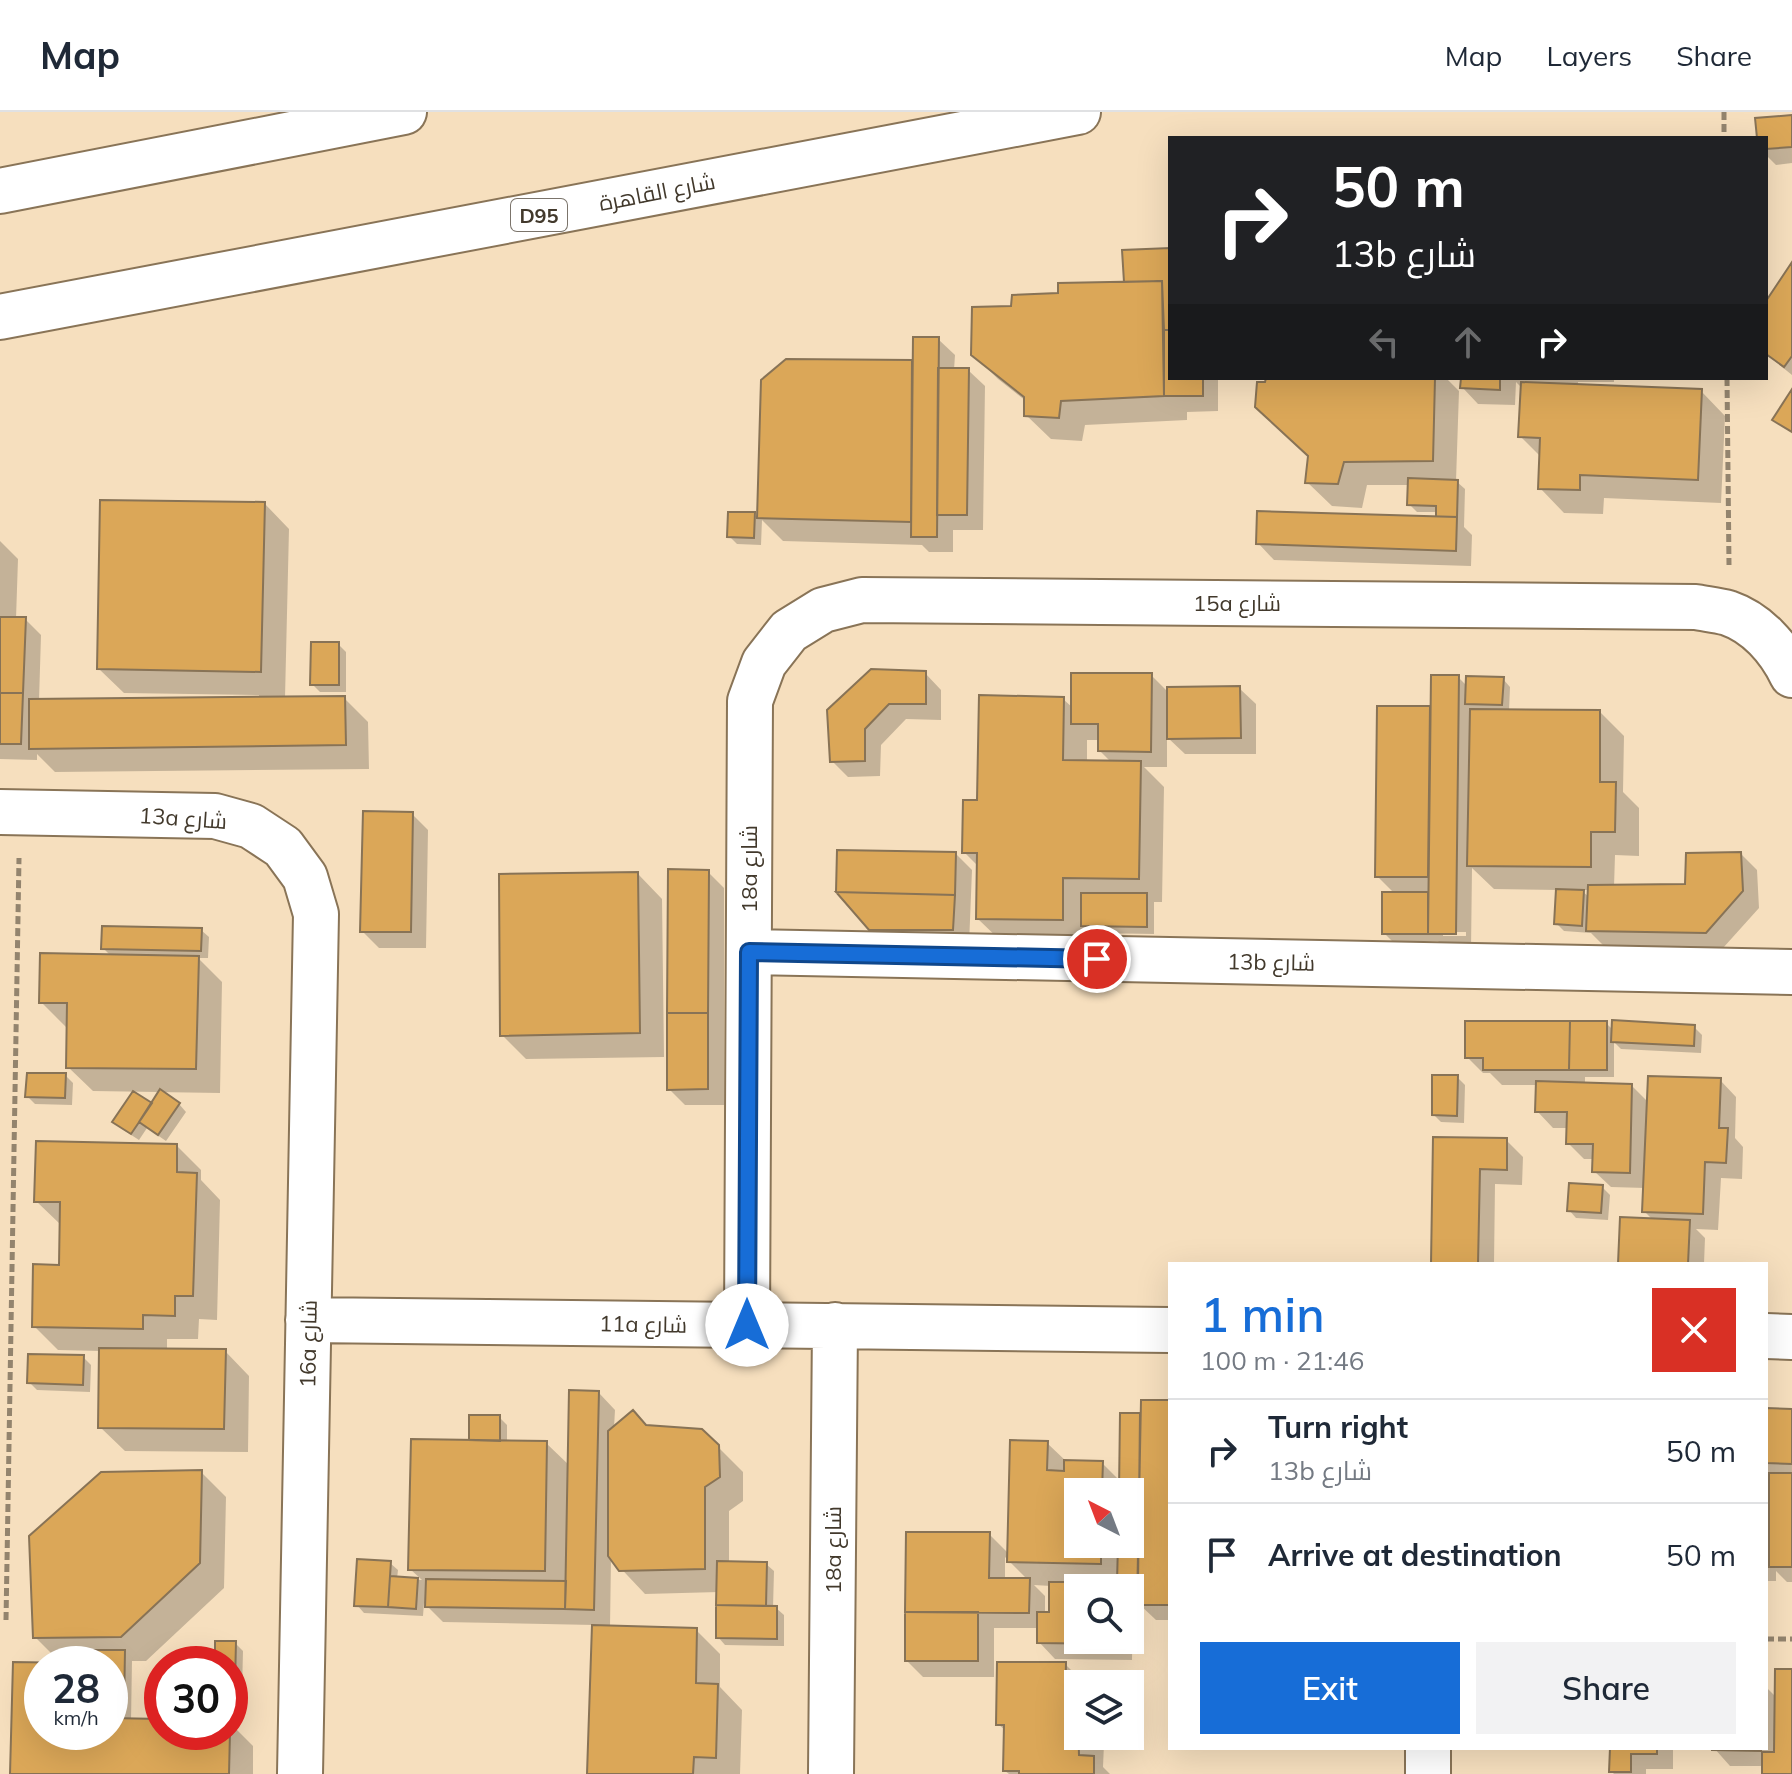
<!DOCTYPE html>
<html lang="en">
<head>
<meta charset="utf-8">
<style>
  :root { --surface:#fff; --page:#f2f2f3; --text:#1f2937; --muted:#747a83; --line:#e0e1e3; --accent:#176dd7 }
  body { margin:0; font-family:Mulish,Cairo,sans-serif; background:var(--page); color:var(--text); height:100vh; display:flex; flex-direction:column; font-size:30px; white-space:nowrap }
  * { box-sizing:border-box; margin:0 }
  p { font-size:26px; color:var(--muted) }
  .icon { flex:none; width:44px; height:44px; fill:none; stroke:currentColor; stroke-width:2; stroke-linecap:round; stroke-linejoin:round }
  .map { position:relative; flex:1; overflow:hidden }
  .sheet { position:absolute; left:1168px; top:1150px; width:600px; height:488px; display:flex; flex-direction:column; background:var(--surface); border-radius:0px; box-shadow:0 8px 32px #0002 }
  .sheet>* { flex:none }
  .banner { position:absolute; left:1168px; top:24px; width:600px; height:244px; border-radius:0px; box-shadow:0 8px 32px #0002; background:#202124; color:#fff; overflow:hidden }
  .needle { width:52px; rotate:318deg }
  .fabs { position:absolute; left:1064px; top:1366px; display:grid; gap:16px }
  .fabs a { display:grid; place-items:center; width:80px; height:80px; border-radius:0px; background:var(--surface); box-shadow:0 8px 32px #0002; font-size:40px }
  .speed { position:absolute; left:24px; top:1534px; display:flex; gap:16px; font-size:40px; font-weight:700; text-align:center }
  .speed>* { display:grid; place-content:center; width:104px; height:104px; border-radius:50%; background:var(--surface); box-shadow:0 8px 32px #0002; line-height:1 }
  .speed small { font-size:20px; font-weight:400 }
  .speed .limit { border:12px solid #d22; background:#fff; color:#111 }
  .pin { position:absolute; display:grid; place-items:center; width:68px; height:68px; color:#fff; margin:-34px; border:4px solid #fff; border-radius:50%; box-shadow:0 2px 8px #0007 }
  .me { position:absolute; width:88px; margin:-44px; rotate:0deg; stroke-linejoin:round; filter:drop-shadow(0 0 6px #0008) }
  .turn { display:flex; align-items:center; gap:28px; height:168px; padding:0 32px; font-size:36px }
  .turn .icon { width:104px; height:104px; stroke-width:2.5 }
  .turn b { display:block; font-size:56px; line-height:68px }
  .lanes { display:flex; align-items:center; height:76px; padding:0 32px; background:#0003; justify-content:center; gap:40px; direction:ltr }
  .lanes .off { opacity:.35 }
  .round { display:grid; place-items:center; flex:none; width:84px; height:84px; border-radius:0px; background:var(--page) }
  .overview { display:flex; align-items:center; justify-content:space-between; height:136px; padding:0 32px }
  h1 { font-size:48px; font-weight:600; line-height:60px; color:var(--accent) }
  .button { display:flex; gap:16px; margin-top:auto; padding:16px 32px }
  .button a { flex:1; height:92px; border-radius:0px; background:var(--accent); color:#fff; font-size:32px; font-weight:600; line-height:92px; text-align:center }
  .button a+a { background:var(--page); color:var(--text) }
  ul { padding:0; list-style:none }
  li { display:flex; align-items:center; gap:24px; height:104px; padding:0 32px; border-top:2px solid var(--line) }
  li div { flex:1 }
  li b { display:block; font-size:30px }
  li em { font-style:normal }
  header { display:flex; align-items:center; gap:48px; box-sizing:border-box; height:112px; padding:0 40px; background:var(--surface); border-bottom:2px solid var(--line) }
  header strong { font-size:38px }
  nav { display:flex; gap:44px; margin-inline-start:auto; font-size:28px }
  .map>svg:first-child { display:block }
  .shadow { fill:#0003; fill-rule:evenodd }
  .building { fill:#dba758; stroke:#887356; stroke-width:2 }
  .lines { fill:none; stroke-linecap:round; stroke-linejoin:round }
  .street-casing { stroke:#897457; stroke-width:48 }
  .primary-casing { stroke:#897457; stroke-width:48 }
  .path { stroke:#93846e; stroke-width:5; stroke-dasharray:8 4; stroke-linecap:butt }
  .street { stroke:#fff; stroke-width:44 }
  .primary { stroke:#fff; stroke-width:44 }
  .route-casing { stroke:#0f478c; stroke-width:20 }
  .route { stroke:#176dd7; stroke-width:14 }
  .labels { text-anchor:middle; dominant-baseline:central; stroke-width:7; stroke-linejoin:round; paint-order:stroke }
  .shield { fill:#fff; stroke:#7b746b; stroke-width:2 }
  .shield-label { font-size:20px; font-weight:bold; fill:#42392c }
  .street-label { font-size:22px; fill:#42392c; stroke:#fff }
</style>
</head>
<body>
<header>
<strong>Map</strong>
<nav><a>Map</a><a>Layers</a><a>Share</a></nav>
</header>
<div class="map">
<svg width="1792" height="1662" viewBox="0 0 1792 1662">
  <rect width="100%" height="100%" fill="#f6dfbe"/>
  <path class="shadow" d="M1792,5V51L1776,53L1766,43V26H1759Z
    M1170,138V266H1218V299L1187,300V308L1085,313L1082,329L1051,327L1026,303V289L998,267L973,242L1013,196L1060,183L1126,172Z
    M1792,154V263L1766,242V192Z
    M938,227L955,243L954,258H968L985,274L983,418H953V440H929L922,433L783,429L762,408L761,433L737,432L729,424L754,402L759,407L763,269L786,249L914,250Z
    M1268,266H1446L1459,279L1456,369L1465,377L1464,415L1472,423L1471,454L1274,448L1258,431L1437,407L1438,400H1417L1409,392V373H1367L1362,396L1332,394L1307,370L1310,344L1267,272Z
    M1463,266H1614V270H1578V274L1701,279L1725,304L1721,391L1604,386L1603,402L1564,401L1540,376L1541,345L1520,324L1523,277L1516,270L1515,293L1478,292L1462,275Z
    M265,392L289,417L285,586H344L368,610L369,657L55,660L37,642V648L0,647V429L18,447L16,507H25L41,523L39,589L259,587V583L124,581L99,557Z
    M338,532L346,540V580H320L312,572Z
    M925,561L941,578V608L906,607L881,633L880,664L848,665L832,649L829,598Z
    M1151,563L1169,581L1239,576L1256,592V642H1185L1167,625V655H1144L1164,675L1162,790H1154V822L1090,821L1087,817L1086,831H1003L978,807L979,755L964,740L979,690L1063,587L1073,596ZM1087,628H1100V639L1112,651L1087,650Z
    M1458,565L1468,575L1503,567L1510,575L1509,599L1600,600L1624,624L1623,680L1639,696V744L1615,743L1614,775L1687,774L1741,742L1757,758L1759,796L1723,836L1605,835L1591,821L1564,819L1556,811L1558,778L1494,777L1472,756L1471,838H1446L1438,829H1392L1384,821L1395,782L1377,764L1379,596H1432ZM1581,778H1590V786ZM1426,783H1430V812H1426ZM1443,820H1466V824H1443Z
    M412,702L428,718L426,836H379L362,819Z
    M956,742L972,758L969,833H887L870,816Z
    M708,760L724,776V993H685L669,977Z
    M638,762L662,787L664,945L526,947L502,923Z
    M201,818L209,825L208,846H198L222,870L220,981L93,979L68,955L69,915H66L41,890L111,844L103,836Z
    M1606,911L1614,919L1694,915L1702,923L1701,941L1621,937L1614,930V965H1585V973L1632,974L1649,991L1720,968L1736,985L1735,1026L1743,1035L1742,1067L1721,1066L1718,1118L1696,1117L1705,1126L1704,1152H1620L1653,1108L1644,1099L1645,1076L1611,1075L1594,1059L1595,1047H1584L1568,1031L1569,1016H1553L1537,999V973H1502L1490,961H1483L1467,945Z
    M65,963L73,971L72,993L35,992L27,984Z
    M1457,965L1465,973L1464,1011L1441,1010L1434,1003Z
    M179,992L186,1000L166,1029L147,1016L139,1028L122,1017L115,1010L153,994Z
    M1435,1027L1506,1028L1523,1045L1522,1073L1495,1072L1494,1152H1433Z
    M177,1034L201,1058V1068L220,1088L217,1208L199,1207L198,1227H167V1238L225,1239L249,1264L248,1340L125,1339L100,1315L101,1239L58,1238L34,1214L61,1155V1113L36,1089Z
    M1602,1075L1610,1083L1608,1108L1576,1106L1569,1098Z
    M83,1245L91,1253L90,1280L37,1278L29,1270Z
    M599,1281L615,1298L614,1316H648L718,1335L743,1360V1389L729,1399V1452H766L774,1459L773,1496H776L784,1503V1534L725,1533L718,1525L719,1480L645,1482L611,1446L610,1515L696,1518L720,1542V1575L742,1598L740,1662H589L594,1513L443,1510L424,1491L423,1504L364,1501L357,1493L390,1451L398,1458L397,1467L422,1468L410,1457L471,1330L499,1305L507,1313V1330L546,1331L570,1354Z
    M1170,1290V1508H1156L1139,1492L1140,1477L1078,1476V1528H1130V1486L1133,1488L1132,1548L1055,1547L1039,1530V1516H994V1565H923L907,1549L989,1422L1009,1442L1047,1331L1067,1350L1102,1351L1121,1370L1140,1303L1143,1306ZM1078,1380H1130V1432H1078ZM1005,1445L1028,1468H1005ZM1034,1473L1051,1474V1502H1045V1484Z
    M1766,1298L1792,1299V1470H1787L1776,1459V1469H1766Z
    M202,1361L226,1385L224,1476L146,1549H132L131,1609H162V1620H230V1611L253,1634V1662H12L42,1553V1620H110V1552H86V1549H62V1552L35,1525Z
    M235,1531L243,1539L242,1579H230V1552H217Z
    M1065,1552L1085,1572H1078V1624H1095L1104,1632L1103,1655L1110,1662H1009L1005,1659L1006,1619L998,1612Z
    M1792,1559V1662H1764V1654H1730L1714,1636H1766V1575L1777,1586Z
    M1612,1636H1673V1657H1646V1662H1614L1611,1659Z"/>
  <path class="building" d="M1792,3V35L1766,37V26H1757L1755,6Z
    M1170,136V218H1164L1162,169L1124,170L1122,138Z
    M1792,150V244L1784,255L1766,242V189Z
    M1162,169L1164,284L1061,289L1059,306L1024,304V285L971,243L972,195L1011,194L1012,183L1058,181V171Z
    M1164,218H1170V266H1203V284H1164Z
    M913,225H939L937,425H911Z
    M786,247L912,248L911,410L757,406L761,268Z
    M938,256H969L967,403H937Z
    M1266,266H1435L1433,349L1344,350L1338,372L1305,371L1308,344L1255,295L1257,270H1265Z
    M1461,266H1500V278L1460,276Z
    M1521,270L1702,277L1698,368L1580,363V378L1538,377L1540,326L1518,325Z
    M1792,277V320L1772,308Z
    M1408,366L1458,368L1457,405H1436V394L1407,393Z
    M100,388L265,390L261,560L97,557Z
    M1257,399L1457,405L1456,439L1256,432Z
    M728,400H755L754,426L727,425Z
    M0,505H26L23,581H0Z
    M311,530H339V573H310Z
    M871,557L926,559V592H889L865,617V649L830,650L827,598Z
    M1071,561H1152L1151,640L1098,639V612H1071Z
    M1431,563H1459L1456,822H1428Z
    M1466,564L1504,565L1502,593L1465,592Z
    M1240,574L1241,626L1167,627V575Z
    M0,581H23L21,632H0Z
    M979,583L1064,585L1063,648L1141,649L1139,767L1063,766V808L976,807L977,741H962L963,688H977Z
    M345,584L346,633L29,637V587Z
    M1377,594H1430L1428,765H1375Z
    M1470,597L1600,598V670H1616L1615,720H1591V755L1467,754Z
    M363,699L413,700L411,820H360Z
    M837,738L956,740L955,783L836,780Z
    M1741,740L1743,779L1706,821L1586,819L1588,773L1685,772L1686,741Z
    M668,757L709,758L708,901H667Z
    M638,760L640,921L500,924L499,762Z
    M1556,777L1584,778L1582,814L1554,812Z
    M836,780L955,783L953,818H869Z
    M1382,780H1428V822H1382Z
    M1081,781H1147V815L1081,814Z
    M102,814L202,816L201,839L101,837Z
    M40,841L199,844L196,957L66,956L67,891H39Z
    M667,901H708V977L667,978Z
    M1612,908L1695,913L1694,934L1611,930Z
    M1465,909H1570L1569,958H1483V946H1465Z
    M1570,909H1607V958H1569Z
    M27,961H66L65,986L25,985Z
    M1432,963H1458L1457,1004L1432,1003Z
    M1648,964L1721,966L1719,1016H1728L1726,1051L1705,1050L1703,1102L1642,1100Z
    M1536,969L1632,972L1630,1061L1592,1060L1593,1032H1566L1567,1000H1535Z
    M160,977L180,991L158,1023L139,1010Z
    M133,979L152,991L131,1022L112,1010Z
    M1433,1025L1507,1026V1058L1480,1057L1478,1152H1431Z
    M36,1029L177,1032V1060L197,1061L193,1184H175V1204L143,1203V1217L32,1215L33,1152L59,1153L60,1090H34Z
    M1569,1071L1603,1073L1601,1101L1567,1099Z
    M1620,1105L1690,1108L1688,1152H1618Z
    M99,1236L226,1237L224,1317L98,1316Z
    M28,1242L84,1243L83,1273L27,1271Z
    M569,1278L599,1279L594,1498L565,1497Z
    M1141,1288H1170V1493H1137Z
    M1766,1296L1792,1297V1352L1766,1351Z
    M633,1298L646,1313L702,1317L719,1333L720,1365L705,1375V1457L619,1459L608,1444V1319Z
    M1120,1301H1140L1139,1393H1130V1380H1119Z
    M469,1303H500V1329L469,1328Z
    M411,1327L547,1329L545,1459L408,1458Z
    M1010,1328L1048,1329L1047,1358L1064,1359V1348L1103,1349L1102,1380H1078V1432H1101V1452L1007,1450Z
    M202,1358L200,1451L121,1525L33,1526L29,1424L101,1360Z
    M1769,1361H1792V1455H1769Z
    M1130,1393H1139L1138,1471L1117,1470L1118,1432H1130Z
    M906,1420H990L989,1466H1030L1029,1501L905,1500Z
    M357,1447L391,1449L388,1495L354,1494Z
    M717,1449L767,1450L766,1494L716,1493Z
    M390,1464L418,1466L416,1497L388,1495Z
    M426,1467L566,1469L565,1497L425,1495Z
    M1049,1470H1117V1476H1078V1528H1116V1532L1037,1531V1500H1049Z
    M716,1493L777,1494V1527L716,1526Z
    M905,1500H978V1549H905Z
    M592,1513L697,1516L696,1571L718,1572L716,1646L694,1645L693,1662H587Z
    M215,1529H236L235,1572H230V1552H215Z
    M84,1538H125L124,1598H110V1552H84Z
    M13,1550L78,1551L42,1552V1620H110V1606L162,1607V1620H230L229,1662H10Z
    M997,1550H1066L1065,1606H1078L1079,1643L1094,1644V1662H1019V1659H1003L1004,1613H996Z
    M1775,1557H1792V1662H1762V1640H1774Z
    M1610,1636H1657V1642H1631V1660H1609Z
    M1712,1636H1761V1639L1712,1638Z"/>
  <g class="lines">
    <defs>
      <path id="street" d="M0,700L215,704L251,714L283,735L305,765L316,802L300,1662
        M749,840L1792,860
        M308,1208L1170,1218
        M747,1213L750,589L764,551L789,519L823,498L862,488L1696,495C1706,497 1718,498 1728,501C1757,511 1779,536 1792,563
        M1766,1224L1792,1225
        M831,1662L835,1213
        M1428,1662V1636"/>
      <path id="primary" d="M0,79L404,0
        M0,205L1078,0"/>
    </defs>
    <use href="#street" class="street-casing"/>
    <use href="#primary" class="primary-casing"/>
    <path class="path" d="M1724,0V26
      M1727,266L1729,453
      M6,1508L19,746
      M1766,1527H1792"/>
    <use href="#street" class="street"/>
    <use href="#primary" class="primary"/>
  </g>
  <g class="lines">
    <defs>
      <path id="route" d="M747,1213L749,840L1097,847"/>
    </defs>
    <use href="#route" class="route-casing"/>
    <use href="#route" class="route"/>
  </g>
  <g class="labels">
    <rect class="shield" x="511" y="87" width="56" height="32" rx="6"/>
    <g class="shield-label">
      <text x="539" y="103">D95</text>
    </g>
    <g class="street-label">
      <text transform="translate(657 80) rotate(-11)">شارع القاهرة</text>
      <text x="1237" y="491">15a شارع</text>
      <text transform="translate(183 706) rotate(4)">13a شارع</text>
      <text transform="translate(749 757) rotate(-90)">18a شارع</text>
      <text transform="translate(1271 850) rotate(1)">13b شارع</text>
      <text transform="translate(643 1212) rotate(1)">11a شارع</text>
      <text transform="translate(308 1232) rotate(-89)">16a شارع</text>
      <text transform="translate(833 1438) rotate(-90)">18a شارع</text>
    </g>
  </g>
</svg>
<div class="fabs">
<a><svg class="needle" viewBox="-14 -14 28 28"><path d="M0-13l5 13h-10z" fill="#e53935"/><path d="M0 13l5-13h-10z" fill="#747a83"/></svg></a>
<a><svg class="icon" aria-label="search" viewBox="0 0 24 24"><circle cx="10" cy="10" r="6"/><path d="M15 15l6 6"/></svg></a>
<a><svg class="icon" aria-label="layers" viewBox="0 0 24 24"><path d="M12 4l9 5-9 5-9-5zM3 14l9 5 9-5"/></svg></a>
</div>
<div class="speed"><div>28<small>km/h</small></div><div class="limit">30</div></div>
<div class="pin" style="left:1097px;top:847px;background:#d93025"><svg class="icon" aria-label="arrive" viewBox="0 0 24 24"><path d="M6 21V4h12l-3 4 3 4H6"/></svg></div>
<svg class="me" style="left:747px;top:1213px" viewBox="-20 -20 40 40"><circle r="19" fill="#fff"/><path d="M0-13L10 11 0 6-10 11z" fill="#176dd7"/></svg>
<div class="banner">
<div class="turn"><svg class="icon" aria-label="right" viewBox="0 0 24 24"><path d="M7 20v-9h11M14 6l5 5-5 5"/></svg><div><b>50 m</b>13b شارع</div></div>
<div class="lanes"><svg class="icon off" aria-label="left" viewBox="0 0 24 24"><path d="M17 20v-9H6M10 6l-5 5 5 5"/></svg><svg class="icon off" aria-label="ahead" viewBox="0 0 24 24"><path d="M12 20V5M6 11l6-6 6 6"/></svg><svg class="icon" aria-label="right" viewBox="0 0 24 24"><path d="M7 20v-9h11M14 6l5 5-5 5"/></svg></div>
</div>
<section class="sheet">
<div class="overview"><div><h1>1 min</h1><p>100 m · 21:46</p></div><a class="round" style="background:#d93025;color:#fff"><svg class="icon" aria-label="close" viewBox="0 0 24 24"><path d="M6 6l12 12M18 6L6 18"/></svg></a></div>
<ul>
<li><svg class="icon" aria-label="right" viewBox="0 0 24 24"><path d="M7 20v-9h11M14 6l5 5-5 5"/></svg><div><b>Turn right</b><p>13b شارع</p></div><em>50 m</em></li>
<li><svg class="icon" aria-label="arrive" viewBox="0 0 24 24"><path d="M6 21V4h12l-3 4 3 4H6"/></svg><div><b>Arrive at destination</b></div><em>50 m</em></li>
</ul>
<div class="button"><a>Exit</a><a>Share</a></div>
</section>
</div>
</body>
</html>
